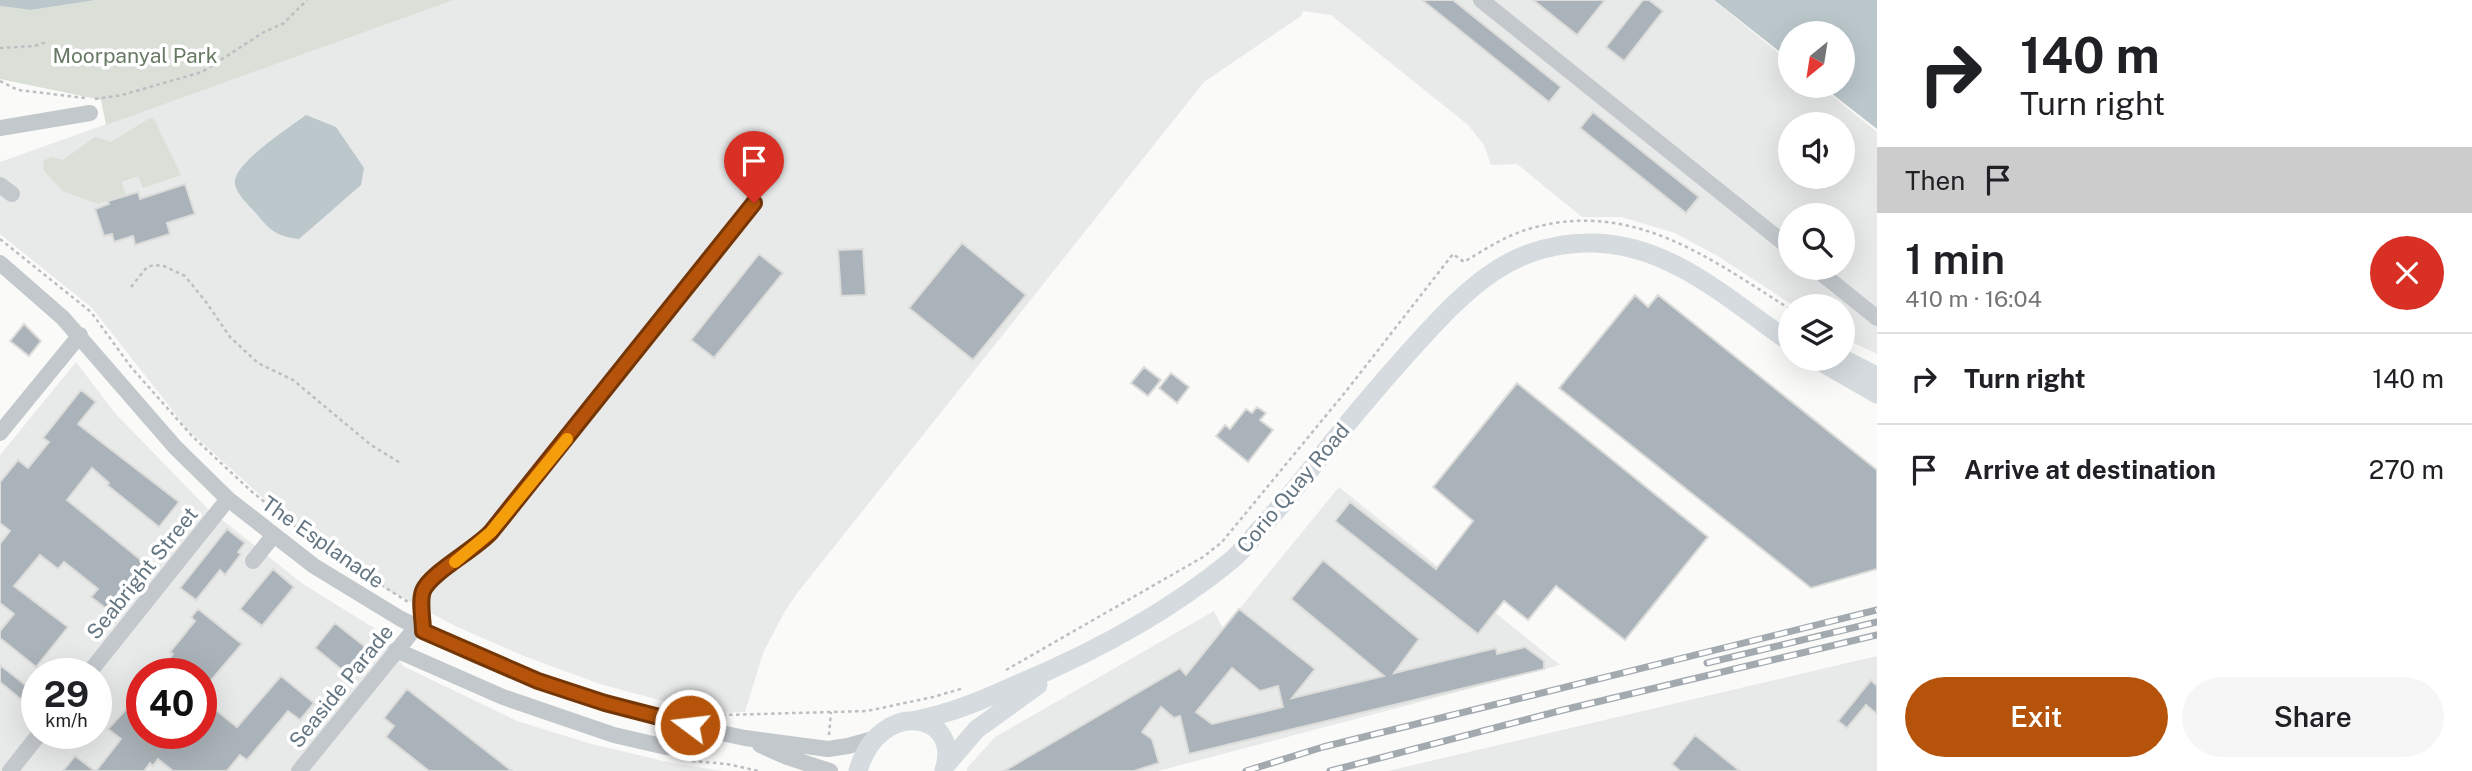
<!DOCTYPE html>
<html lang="en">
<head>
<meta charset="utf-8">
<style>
  :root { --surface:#fff; --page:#f6f6f6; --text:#202124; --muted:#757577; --line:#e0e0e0; --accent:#b45309 }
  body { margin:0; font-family:"Public Sans",sans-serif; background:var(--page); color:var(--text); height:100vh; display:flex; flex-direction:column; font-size:26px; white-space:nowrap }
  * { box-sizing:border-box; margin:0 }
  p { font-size:23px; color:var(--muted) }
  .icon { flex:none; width:38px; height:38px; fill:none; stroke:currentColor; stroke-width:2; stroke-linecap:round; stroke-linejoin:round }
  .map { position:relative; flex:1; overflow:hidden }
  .drawer { display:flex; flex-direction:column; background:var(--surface); width:595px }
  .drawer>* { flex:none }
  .hud { background:#fff; color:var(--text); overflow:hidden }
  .needle { width:46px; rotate:210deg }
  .buttons { position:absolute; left:1778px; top:21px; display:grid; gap:14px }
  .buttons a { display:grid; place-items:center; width:77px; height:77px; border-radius:50%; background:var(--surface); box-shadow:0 7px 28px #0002; font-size:35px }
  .speed { position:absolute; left:21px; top:658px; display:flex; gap:14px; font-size:35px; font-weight:700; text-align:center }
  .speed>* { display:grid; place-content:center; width:91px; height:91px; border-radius:50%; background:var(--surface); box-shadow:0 7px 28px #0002; line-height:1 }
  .speed small { font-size:18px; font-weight:400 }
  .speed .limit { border:10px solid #d22; background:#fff; color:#111 }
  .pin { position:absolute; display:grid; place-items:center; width:60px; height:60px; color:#fff; margin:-72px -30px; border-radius:50% 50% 50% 0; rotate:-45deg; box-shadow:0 0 7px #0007 }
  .pin .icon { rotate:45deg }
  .me { position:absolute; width:77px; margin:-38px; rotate:285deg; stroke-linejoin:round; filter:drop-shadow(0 0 5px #0008) }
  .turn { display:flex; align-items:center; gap:24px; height:147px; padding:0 28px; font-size:32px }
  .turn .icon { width:91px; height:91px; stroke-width:2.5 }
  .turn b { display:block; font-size:49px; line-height:60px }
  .then { display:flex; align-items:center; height:66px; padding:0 28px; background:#0003; gap:14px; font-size:26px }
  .round { display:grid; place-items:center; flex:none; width:74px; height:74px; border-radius:37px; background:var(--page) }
  .summary { display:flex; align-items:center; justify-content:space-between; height:119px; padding:0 28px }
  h1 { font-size:42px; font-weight:600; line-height:52px }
  .cta { display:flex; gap:14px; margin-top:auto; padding:14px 28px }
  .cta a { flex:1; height:80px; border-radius:42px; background:var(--accent); color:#fff; font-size:28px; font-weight:600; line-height:80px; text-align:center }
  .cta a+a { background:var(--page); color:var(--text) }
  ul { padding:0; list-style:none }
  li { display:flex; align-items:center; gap:21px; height:91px; padding:0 28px; border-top:2px solid var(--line) }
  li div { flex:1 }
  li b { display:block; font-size:26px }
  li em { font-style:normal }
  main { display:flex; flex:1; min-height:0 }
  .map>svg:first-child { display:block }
  .built { fill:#e8e9e9; fill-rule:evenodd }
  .green { fill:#dadfd7 }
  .water { fill:#bbc7cb }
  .building { fill:#aab3b9; stroke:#dcdcda; stroke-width:2; fill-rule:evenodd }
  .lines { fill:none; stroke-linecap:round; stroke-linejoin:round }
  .path { stroke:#bbbfc2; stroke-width:2.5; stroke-dasharray:3.5 3.5; stroke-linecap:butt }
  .minor { stroke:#c3c8cc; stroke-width:16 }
  .major { stroke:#d6dbdf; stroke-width:19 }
  .rail-casing { stroke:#a2aab0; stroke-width:7 }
  .rail { stroke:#fff; stroke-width:4.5; stroke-dasharray:13; stroke-linecap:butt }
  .route-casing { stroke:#753606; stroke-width:18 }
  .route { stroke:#b45309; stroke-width:12 }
  .slow { stroke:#f59e0b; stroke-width:12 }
  .labels { text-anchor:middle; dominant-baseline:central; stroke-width:7; stroke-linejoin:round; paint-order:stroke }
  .park-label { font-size:21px; fill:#687a64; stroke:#fff }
  .street-label { font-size:21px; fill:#657683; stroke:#fff }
</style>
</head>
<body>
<main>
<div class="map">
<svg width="1877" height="771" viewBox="0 0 1877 771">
  <rect width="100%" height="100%" fill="#fafaf8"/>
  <path class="built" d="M454,0H1713L1790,62V86H1820L1877,132V354L1843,338V306H1794L1716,255L1675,233L1621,217H1582L1517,164L1491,165L1484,145L1468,125L1331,15L1303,11L1301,16L1204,82L798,592L785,611L763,653L745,712L724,713L659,700L600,684L524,656L455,626L377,584L283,516L188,430L92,308L0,234V162ZM1790,124H1843V177H1790ZM1790,215H1843V268H1790Z
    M76,362L115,413L207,508L303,584L382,633L403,666L517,721L588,743L672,763L722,771H0V455ZM37,674H96V733H37ZM142,674H201V733H142Z
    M1339,487L1560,665L1158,771H967V768L995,737L1214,611L1223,629Z
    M1877,656V771H1388Z"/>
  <path class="green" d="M96,0H454L106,125L101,100L0,79V6L31,10Z
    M150,118L154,119L181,175L143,188L138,176L121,182L126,194L98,204L63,191L44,171L43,161L51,157L63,160L95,137L111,142Z"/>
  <path class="water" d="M0,0H96L31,10L0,6Z
    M1714,0H1877V129L1822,86H1843V33H1790V60Z
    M306,115L336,127L364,168L361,185L299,239C275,236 270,230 255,212C248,204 234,192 235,181C236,162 290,127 306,115Z"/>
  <path class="building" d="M1422,0H1453L1561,87L1549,102Z
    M1533,0H1605L1577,35Z
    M1643,0H1649L1663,11L1624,61L1606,47Z
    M1593,112L1699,197L1686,213L1580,128Z
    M185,184L195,214L167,223L170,234L135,245L133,236L114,242L112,234L104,236L95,209L109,204L108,201L138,192L140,199Z
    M962,243L1026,295L973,360L909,308Z
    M863,249L866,295L841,296L838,250Z
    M759,254L783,273L714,358L691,340Z
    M1635,295L1648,307L1658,295L1877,470V569L1811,588L1559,388Z
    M24,324L41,341L29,356L10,341Z
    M1144,367L1161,380L1148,396L1131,383Z
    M1171,373L1189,387L1177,403L1159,388Z
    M1517,383L1708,537L1625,640L1556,586L1528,620L1504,601L1478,634L1335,521L1350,502L1436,569L1473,521L1433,487Z
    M81,390L96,402L78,424L179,502L159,527L107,485L109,483L92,468L67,500L152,569L122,607L118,605L112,613L91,597L98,589L64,562L58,569L40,555L14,586L68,627L36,667L0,638V631L14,614L0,603V544L10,531L0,523V482L18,460L28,468L49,442L43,438Z
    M1257,407L1266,413L1260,420L1273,430L1248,462L1216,436L1225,425L1230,429L1246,409L1252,413Z
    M227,529L245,543L238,552L241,554L225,575L220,570L196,600L180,588Z
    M1323,560L1419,639L1394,673L1496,648L1497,654L1525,647L1544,661V669L1189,754L1180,716L1174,718L1161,707L1142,732L1152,739L1159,763L1134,771H1004L1180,668L1186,675L1239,609L1315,669L1292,698L1384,676L1291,599ZM1232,668L1260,691L1278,686L1283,707L1212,724L1196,712Z
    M273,569L294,587L262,626L240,609Z
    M198,609L242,644L201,692V674H157L173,654L170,652L195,621L191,617Z
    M335,623L368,649L347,674L315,648Z
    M0,665L37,694L29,706L0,682Z
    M281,676L314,703L300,720L288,711L247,760L240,755L227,771H173L158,759L153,766L150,763L144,771H96L121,739L108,729L142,692V733H201V698L237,727Z
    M1871,680L1877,686V714L1866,705L1847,728L1838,721Z
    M407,689L512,771H429L386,737L394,726L384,718Z
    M1695,735L1740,771H1680L1672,764Z
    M75,756L95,771H63Z"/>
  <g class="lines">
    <path class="path" d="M0,48L34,46L47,42
      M0,81L18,90L85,98
      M95,99L122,95L202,72L264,32L284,23L307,0
      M0,239L91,312L131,367L192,436L251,491L317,544L408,602
      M131,287L147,267L154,265L164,266L185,276L206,302L230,337L258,363L293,380L371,445L402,464
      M1006,670L1203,557L1222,542L1347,390L1453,254L1464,262C1487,248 1510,233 1536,227C1635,201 1712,260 1790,309
      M681,706L724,715L867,711L933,697L964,688
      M829,735L831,712
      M692,761L727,764L759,771"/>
    <path class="minor" d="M1481,0L1790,248
      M0,128L90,113
      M0,185L12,194
      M0,263L63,318L175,447L228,499L314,566L401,619L475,655L538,681L605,703L707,730L745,738L828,749L848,746L876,738
      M1815,268L1877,318
      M0,433L80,335
      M253,561L273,536
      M423,631C423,619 419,602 423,591C430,573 476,549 491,532L754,203
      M396,650L503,697L614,735L666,747L681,748L691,745L707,730
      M88,674L228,499
      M760,745L787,757L830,771
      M10,771L40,733
      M299,771L416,627"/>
    <path class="major" d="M1816,359L1877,394
      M1843,359L1877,376
      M916,720C953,713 985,699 1018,684C1092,653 1170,611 1233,559C1242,551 1250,541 1258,531C1278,510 1296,488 1314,465C1344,427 1375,390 1408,353C1462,294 1508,240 1596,243C1673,246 1730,301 1790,342
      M946,765L977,729L1038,685
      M858,771C879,697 963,712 944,770"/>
    <defs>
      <path id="rail" d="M1707,663L1877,622
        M1246,771L1323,747L1877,610
        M1330,771L1563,710L1877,635"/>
    </defs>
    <use href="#rail" class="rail-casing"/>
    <use href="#rail" class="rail"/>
  </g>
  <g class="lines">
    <defs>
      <path id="route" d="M690,725L605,703L538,681L423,631C423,619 419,602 423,591C430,573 476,549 491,532L754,203"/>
    </defs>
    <use href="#route" class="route-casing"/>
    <use href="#route" class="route"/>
    <path class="slow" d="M455,562L491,532L567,439"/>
  </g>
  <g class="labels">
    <g class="park-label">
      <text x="135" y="55">Moorpanyal Park</text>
    </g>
    <g class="street-label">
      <text transform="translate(1293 488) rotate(-50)">Corio Quay Road</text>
      <text transform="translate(323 542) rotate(35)">The Esplanade</text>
      <text transform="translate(142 573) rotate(-51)">Seabright Street</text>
      <text transform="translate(341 686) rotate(-51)">Seaside Parade</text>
    </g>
  </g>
</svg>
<div class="buttons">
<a><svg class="needle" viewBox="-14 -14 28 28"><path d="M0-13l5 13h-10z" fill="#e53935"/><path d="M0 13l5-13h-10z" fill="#757577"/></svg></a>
<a><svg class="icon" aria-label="sound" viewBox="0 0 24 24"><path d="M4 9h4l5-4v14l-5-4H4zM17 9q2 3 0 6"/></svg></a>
<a><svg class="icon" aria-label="search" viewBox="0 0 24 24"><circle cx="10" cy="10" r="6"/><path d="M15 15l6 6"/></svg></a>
<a><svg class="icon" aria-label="layers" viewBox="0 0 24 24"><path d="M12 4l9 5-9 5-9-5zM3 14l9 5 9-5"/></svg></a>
</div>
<div class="speed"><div>29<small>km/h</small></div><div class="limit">40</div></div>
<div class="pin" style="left:754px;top:203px;background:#d93025"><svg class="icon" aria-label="arrive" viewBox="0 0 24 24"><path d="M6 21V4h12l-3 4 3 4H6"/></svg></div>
<svg class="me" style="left:690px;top:725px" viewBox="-20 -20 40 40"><circle r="17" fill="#b45309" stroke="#fff" stroke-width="3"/><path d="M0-11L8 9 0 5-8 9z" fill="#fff"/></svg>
</div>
<section class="drawer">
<div class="hud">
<div class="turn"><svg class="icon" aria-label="right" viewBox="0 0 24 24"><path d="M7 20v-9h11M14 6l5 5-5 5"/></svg><div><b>140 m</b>Turn right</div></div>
<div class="then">Then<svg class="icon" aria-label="arrive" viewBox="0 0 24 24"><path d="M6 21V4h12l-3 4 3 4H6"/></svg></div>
</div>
<div class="summary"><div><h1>1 min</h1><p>410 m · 16:04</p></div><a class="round" style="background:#d93025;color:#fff"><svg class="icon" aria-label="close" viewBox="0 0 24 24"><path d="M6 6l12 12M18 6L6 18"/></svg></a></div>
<ul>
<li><svg class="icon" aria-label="right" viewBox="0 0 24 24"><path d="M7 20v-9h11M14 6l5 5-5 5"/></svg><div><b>Turn right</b></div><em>140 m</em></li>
<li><svg class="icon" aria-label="arrive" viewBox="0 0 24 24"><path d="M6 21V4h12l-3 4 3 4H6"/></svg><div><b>Arrive at destination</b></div><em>270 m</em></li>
</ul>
<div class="cta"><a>Exit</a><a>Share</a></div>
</section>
</main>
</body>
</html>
